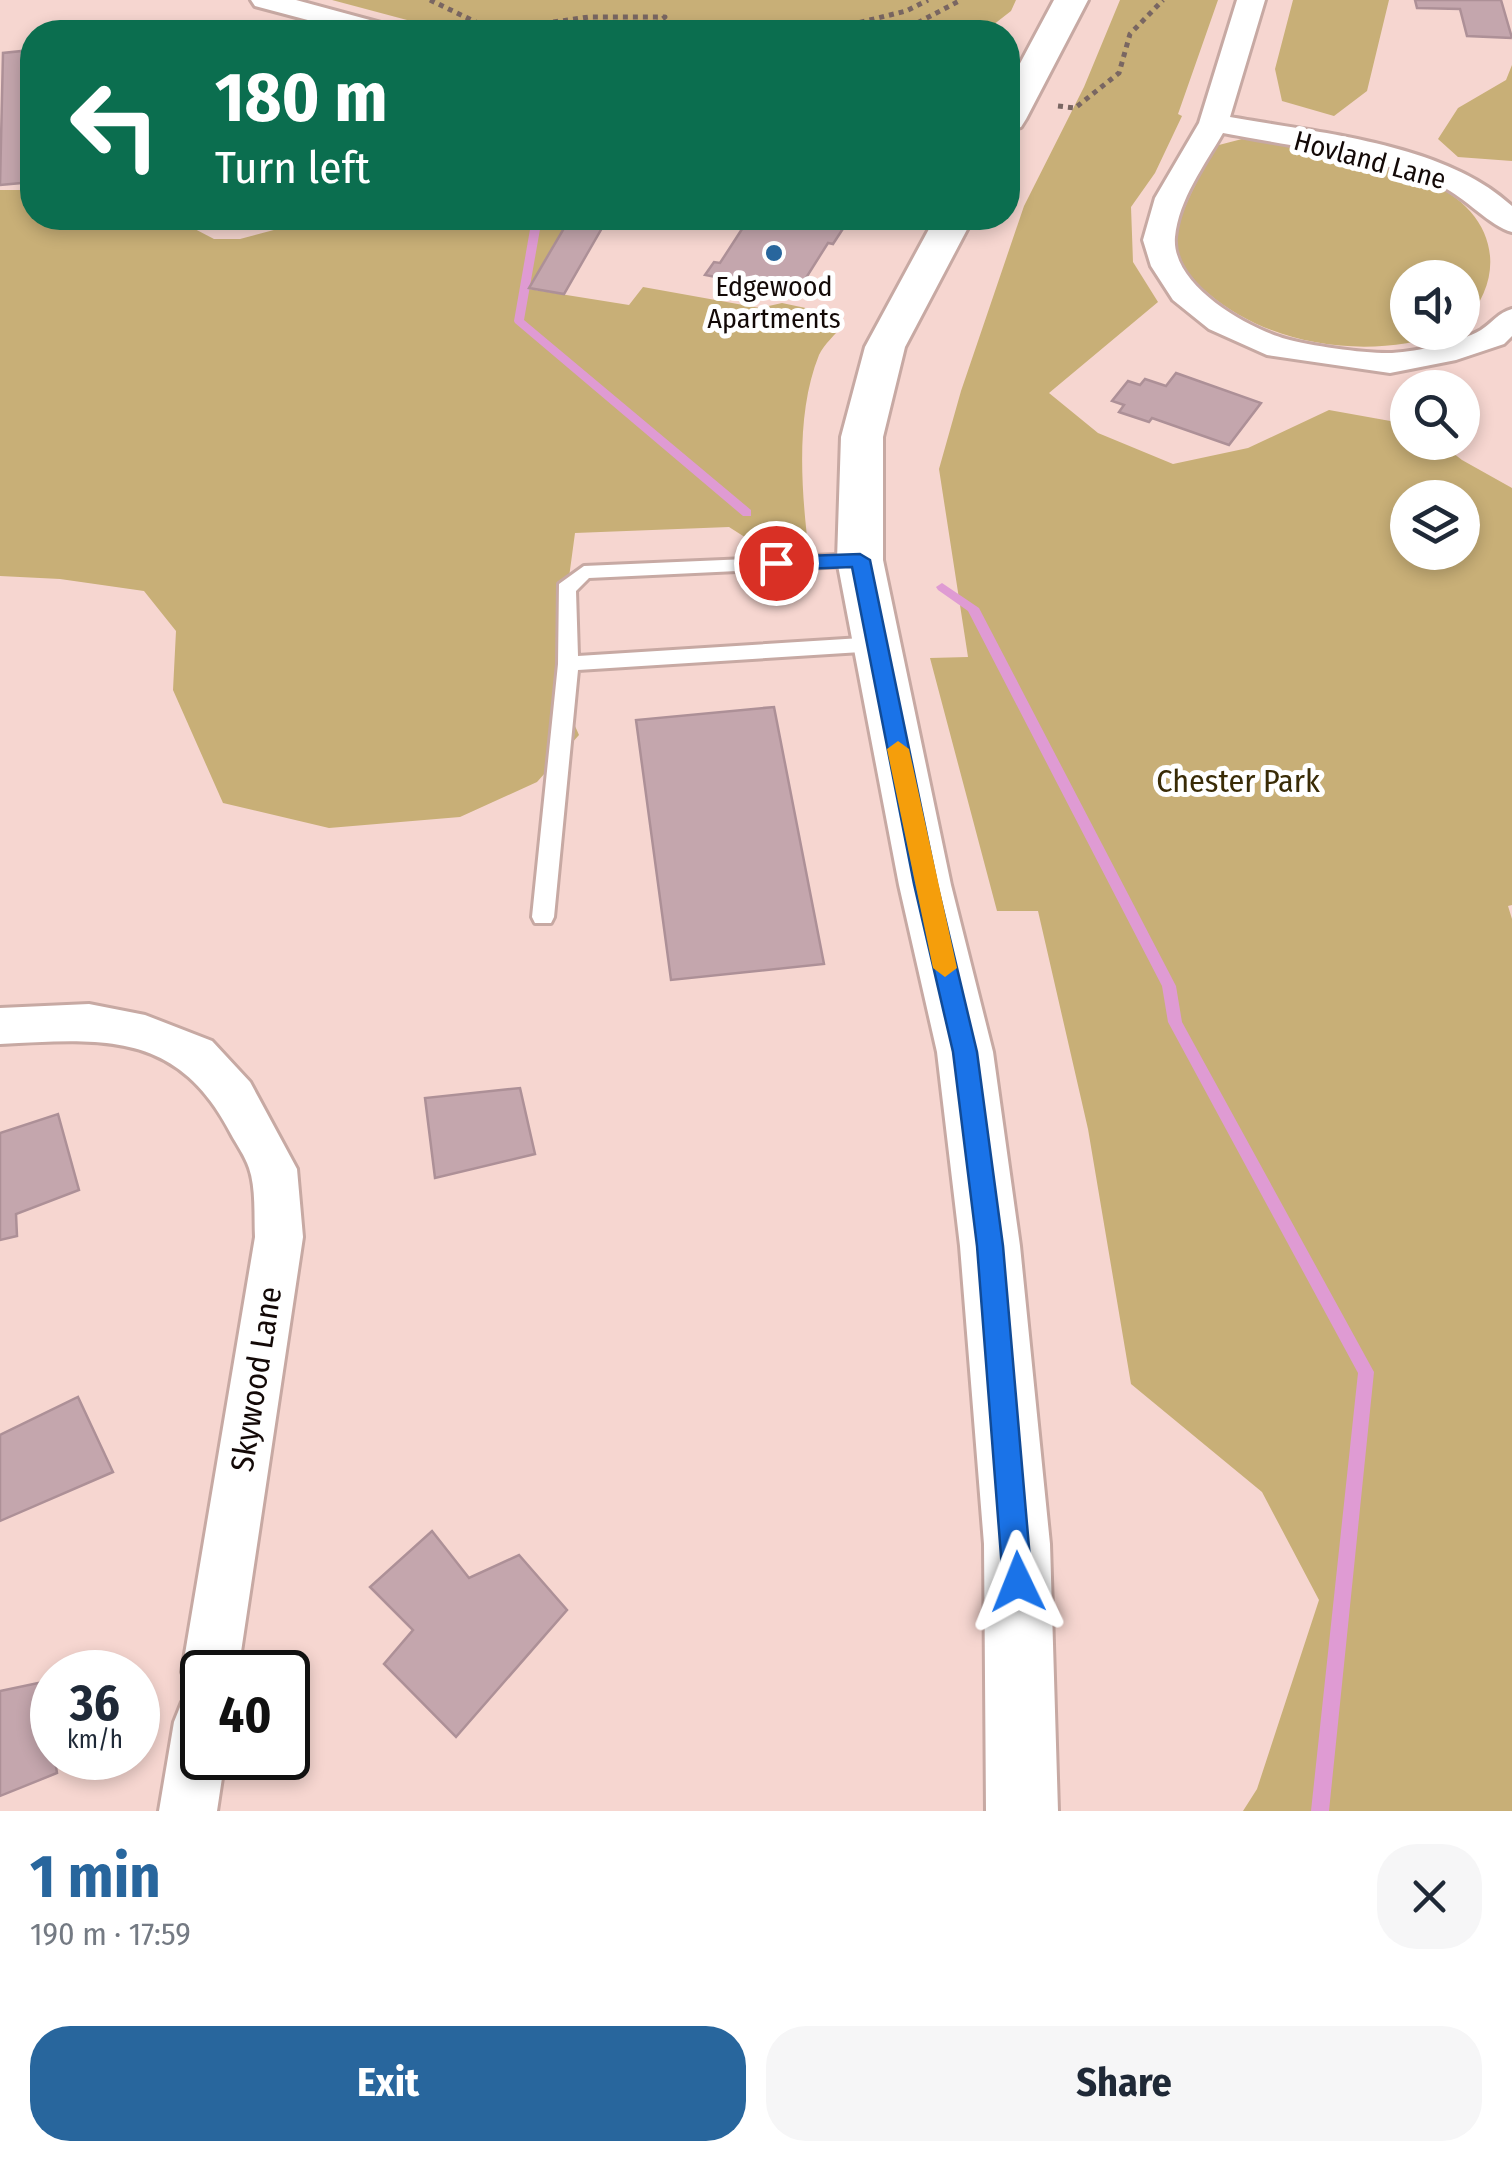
<!DOCTYPE html>
<html lang="en">
<head>
<meta charset="utf-8">
<style>
  :root { --surface:#fff; --page:#f6f6f7; --text:#1f2937; --muted:#747a83; --accent:#28669d }
  body { margin:0; font-family:"Fira Sans Condensed",sans-serif; background:var(--page); color:var(--text); height:100vh; display:flex; flex-direction:column; font-size:38px; white-space:nowrap }
  * { box-sizing:border-box; margin:0 }
  p { font-size:32px; color:var(--muted) }
  .icon { flex:none; width:55px; height:55px; fill:none; stroke:currentColor; stroke-width:2; stroke-linecap:round; stroke-linejoin:round }
  .map { position:relative; height:1811px; overflow:hidden }
  .panel { display:flex; flex-direction:column; background:var(--surface); flex:1 }
  .panel>* { flex:none }
  .top-card { position:absolute; left:20px; top:20px; width:1000px; height:210px; border-radius:40px; box-shadow:0 5px 15px #0003; background:#0b6e4f; color:#fff; overflow:hidden }
  .fabs { position:absolute; left:1390px; top:260px; display:grid; gap:20px }
  .fabs a { display:grid; place-items:center; width:90px; height:90px; border-radius:50%; background:var(--surface); box-shadow:0 5px 15px #0003; font-size:50px }
  .speed { position:absolute; left:30px; top:1650px; display:flex; gap:20px; font-size:50px; font-weight:700; text-align:center }
  .speed>* { display:grid; place-content:center; width:130px; height:130px; border-radius:50%; background:var(--surface); box-shadow:0 5px 15px #0003; line-height:1 }
  .speed small { font-size:25px; font-weight:400 }
  .speed .limit { border:5px solid #111; border-radius:15px; background:#fff; color:#111 }
  .pin { position:absolute; display:grid; place-items:center; width:85px; height:85px; color:#fff; margin:-42px; border:5px solid #fff; border-radius:50%; box-shadow:0 2px 10px #0007 }
  .me { position:absolute; width:110px; margin:-55px; rotate:358deg; stroke-linejoin:round; filter:drop-shadow(0 0 8px #0008) }
  .turn { display:flex; align-items:center; gap:35px; height:210px; padding:0 30px; font-size:45px }
  .turn .icon { width:130px; height:130px; stroke-width:2.5 }
  .turn b { display:block; font-size:70px; line-height:85px }
  .round { display:grid; place-items:center; flex:none; width:105px; height:105px; border-radius:40px; background:var(--page) }
  .overview { display:flex; align-items:center; justify-content:space-between; height:170px; padding:0 30px }
  h1 { font-size:60px; font-weight:700; line-height:75px; color:var(--accent) }
  .primary-button { display:flex; gap:20px; margin-top:auto; padding:20px 30px }
  .primary-button a { flex:1; height:115px; border-radius:40px; background:var(--accent); color:#fff; font-size:40px; font-weight:700; line-height:115px; text-align:center }
  .primary-button a+a { background:var(--page); color:var(--text) }
  .map>svg:first-child { display:block }
  .green { fill:#c8af77; fill-rule:evenodd }
  .lines { fill:none; stroke-linecap:round; stroke-linejoin:round }
  .stream { fill:#df9bd3; fill-rule:evenodd }
  .building { fill:#c4a6ad; stroke:#ad9097; stroke-width:2.5 }
  .service-casing { stroke:#c7a9a3; stroke-width:6 }
  .minor-casing { stroke:#c7a9a3; stroke-width:6 }
  .tertiary-casing { stroke:#c7a9a3; stroke-width:6 }
  .path { stroke:#796662; stroke-width:5; stroke-dasharray:5 5; stroke-linecap:butt }
  .service { fill:#fff; fill-rule:evenodd }
  .minor { fill:#fff; fill-rule:evenodd }
  .tertiary { fill:#fff; fill-rule:evenodd }
  .route { fill:#1a73e8; stroke:#114b97; stroke-width:2.5 }
  .slow { fill:#f59e0b }
  .poi-dot { fill:#28669d; stroke:#fff; stroke-width:4 }
  .labels { text-anchor:middle; dominant-baseline:central; stroke-width:10; stroke-linejoin:round; paint-order:stroke }
  .far-street-label { font-size:28px; fill:#130907; stroke:#fff }
  .far-poi-label { font-size:28px; fill:#130907; stroke:#fff }
  .park-label { font-size:32px; fill:#392b06; stroke:#fff }
  .street-label { font-size:32px; fill:#130907; stroke:#fff }
</style>
</head>
<body>
<div class="map">
<svg width="1512" height="1811" viewBox="0 0 1512 1811">
  <rect width="100%" height="100%" fill="#f6d6d0"/>
  <path class="green" d="M332,0H1016L1011,11L984,32H452Z
    M1120,0H1218L1178,114L1182,116L1155,173L1131,207L1133,262L1158,302L1049,393L1098,433L1173,464L1248,448L1329,410L1407,424L1408,442L1440,443L1462,460L1512,488V905L1508,906L1512,919V1811H1243L1257,1789L1319,1600L1262,1492L1131,1384L1088,1129L1038,911H997L930,658L968,657L939,469L961,391L1024,206L1084,87ZM1408,498H1462V552H1408Z
    M1293,0H1389L1367,91L1334,116L1282,101L1275,69Z
    M1512,65V161L1458,157L1438,139L1458,108L1506,80Z
    M1242,139C1301,145 1366,160 1422,180C1493,206 1512,272 1463,324L1462,278H1408V332L1447,333C1370,360 1272,347 1209,294C1194,282 1178,264 1176,244C1173,221 1205,168 1215,146Z
    M0,190H32V218H181L189,226L214,239H240L319,218H576L567,223L529,289L629,305L643,287L760,308L782,303L815,310L844,324C836,334 824,344 819,355C796,412 801,486 808,545L751,541L729,527L575,533L555,681L579,735L537,782L460,817L329,828L223,803L173,690L176,631L144,591L60,579L0,576Z"/>
  <g class="lines">
    <path class="stream" d="M532,218H542L524,320L751,510V516H743L515,323L514,321Z
      M942,583L979,608L1176,986L1182,1022L1374,1372L1329,1811H1311L1358,1373L1168,1022L1162,986L968,611L938,590L936,587Z"/>
  </g>
  <path class="building" d="M1415,0H1501L1512,38L1467,36L1460,9L1417,8Z
    M32,50V182L0,185L3,53Z
    M744,218H843L841,220L848,221L833,244L828,243L804,281L810,282L802,295L774,289L770,296L743,290L747,283L705,275L714,262L720,263L744,226L739,225Z
    M567,223L602,228L564,294L529,288Z
    M1176,373L1261,403L1229,445L1152,418L1149,422L1119,412L1124,405L1112,401L1128,381L1140,385L1145,379L1166,386Z
    M774,707L824,964L671,980L636,720Z
    M520,1088L535,1154L435,1178L425,1098Z
    M58,1114L79,1190L16,1214L17,1236L0,1240V1133Z
    M78,1397L113,1472L0,1521V1435Z
    M432,1531L469,1578L519,1555L567,1610L456,1737L384,1664L413,1630L370,1587Z
    M43,1682L57,1773L0,1796V1691Z"/>
  <g class="lines">
    <defs>
      <path id="service" d="M860,554L870,560L867,565L589,578L576,591L578,656L877,637L887,644L877,651L578,670L554,917L551,923H535L532,917L558,664L559,584L584,566Z"/>
      <path id="minor" d="M251,0H296L392,26L396,32H353L255,6Z
        M1237,0H1265L1230,117C1319,133 1444,143 1512,206V232C1491,227 1465,197 1441,186C1373,155 1296,147 1223,133C1204,166 1179,199 1175,237C1171,285 1247,328 1286,339C1311,346 1367,354 1392,353C1419,351 1458,343 1481,330C1493,322 1498,313 1512,309V336L1504,344L1456,360L1390,373L1267,355L1209,329L1173,300L1151,266L1143,240L1155,198L1199,123Z
        M89,1004L145,1015L212,1041L250,1082L297,1169L303,1237L238,1672H202V1758H225L217,1811H159L174,1722L182,1702L199,1695L190,1692L182,1672L255,1237C254,1216 256,1188 249,1168C245,1156 237,1145 231,1134C177,1030 103,1039 0,1044V1008Z"/>
      <path id="tertiary" d="M1054,0H1088L1026,119L1021,127L1008,130V86Z
        M935,218H973L905,347L883,437V560L951,885L993,1052L1020,1246L1050,1544L1058,1811H986L984,1544L960,1246L937,1052L899,885L837,560L841,437L865,347Z"/>
    </defs>
    <use href="#service" class="service-casing"/>
    <use href="#minor" class="minor-casing"/>
    <use href="#tertiary" class="tertiary-casing"/>
    <path class="path" d="M430,0L486,27L503,29L589,17H665L651,27L626,32
      M821,32L906,11L928,0
      M900,32L961,0
      M1058,106L1075,108L1119,73L1130,34L1163,0"/>
    <use href="#service" class="service"/>
    <use href="#minor" class="minor"/>
    <use href="#tertiary" class="tertiary"/>
  </g>
  <path class="route" d="M860,554L870,560L937,884L977,1052L1003,1246L1032,1582L1028,1592L1018,1596L1007,1592L1003,1582L977,1246L953,1052L914,884L852,567L776,570L766,563L776,557Z"/>
  <path class="slow" d="M898,741L909,749L957,968L945,977L933,968L887,749Z"/>
  <circle class="poi-dot" cx="774" cy="253" r="10"/>
  <g class="labels">
    <g class="far-street-label">
      <text transform="translate(1370 160) rotate(15)">Hovland Lane</text>
    </g>
    <g class="far-poi-label">
      <text x="774" y="286">Edgewood<tspan x="774" dy="32">Apartments</tspan></text>
    </g>
    <g class="park-label">
      <text x="1238" y="781">Chester Park</text>
    </g>
    <g class="street-label">
      <text transform="translate(256 1379) rotate(-81)">Skywood Lane</text>
    </g>
  </g>
</svg>
<div class="fabs">
<a><svg class="icon" aria-label="sound" viewBox="0 0 24 24"><path d="M4 9h4l5-4v14l-5-4H4zM17 9q2 3 0 6"/></svg></a>
<a><svg class="icon" aria-label="search" viewBox="0 0 24 24"><circle cx="10" cy="10" r="6"/><path d="M15 15l6 6"/></svg></a>
<a><svg class="icon" aria-label="layers" viewBox="0 0 24 24"><path d="M12 4l9 5-9 5-9-5zM3 14l9 5 9-5"/></svg></a>
</div>
<div class="speed"><div>36<small>km/h</small></div><div class="limit">40</div></div>
<div class="pin" style="left:776px;top:563px;background:#d93025"><svg class="icon" aria-label="arrive" viewBox="0 0 24 24"><path d="M6 21V4h12l-3 4 3 4H6"/></svg></div>
<svg class="me" style="left:1018px;top:1582px" viewBox="-20 -20 40 40"><path d="M0-17L14 15 0 8-14 15z" fill="#1a73e8" stroke="#fff" stroke-width="4"/></svg>
<div class="top-card">
<div class="turn"><svg class="icon" aria-label="left" viewBox="0 0 24 24"><path d="M17 20v-9H6M10 6l-5 5 5 5"/></svg><div><b>180 m</b>Turn left</div></div>
</div>
</div>
<section class="panel">
<div class="overview"><div><h1>1 min</h1><p>190 m · 17:59</p></div><a class="round"><svg class="icon" aria-label="close" viewBox="0 0 24 24"><path d="M6 6l12 12M18 6L6 18"/></svg></a></div>
<div class="primary-button"><a>Exit</a><a>Share</a></div>
</section>
</body>
</html>
